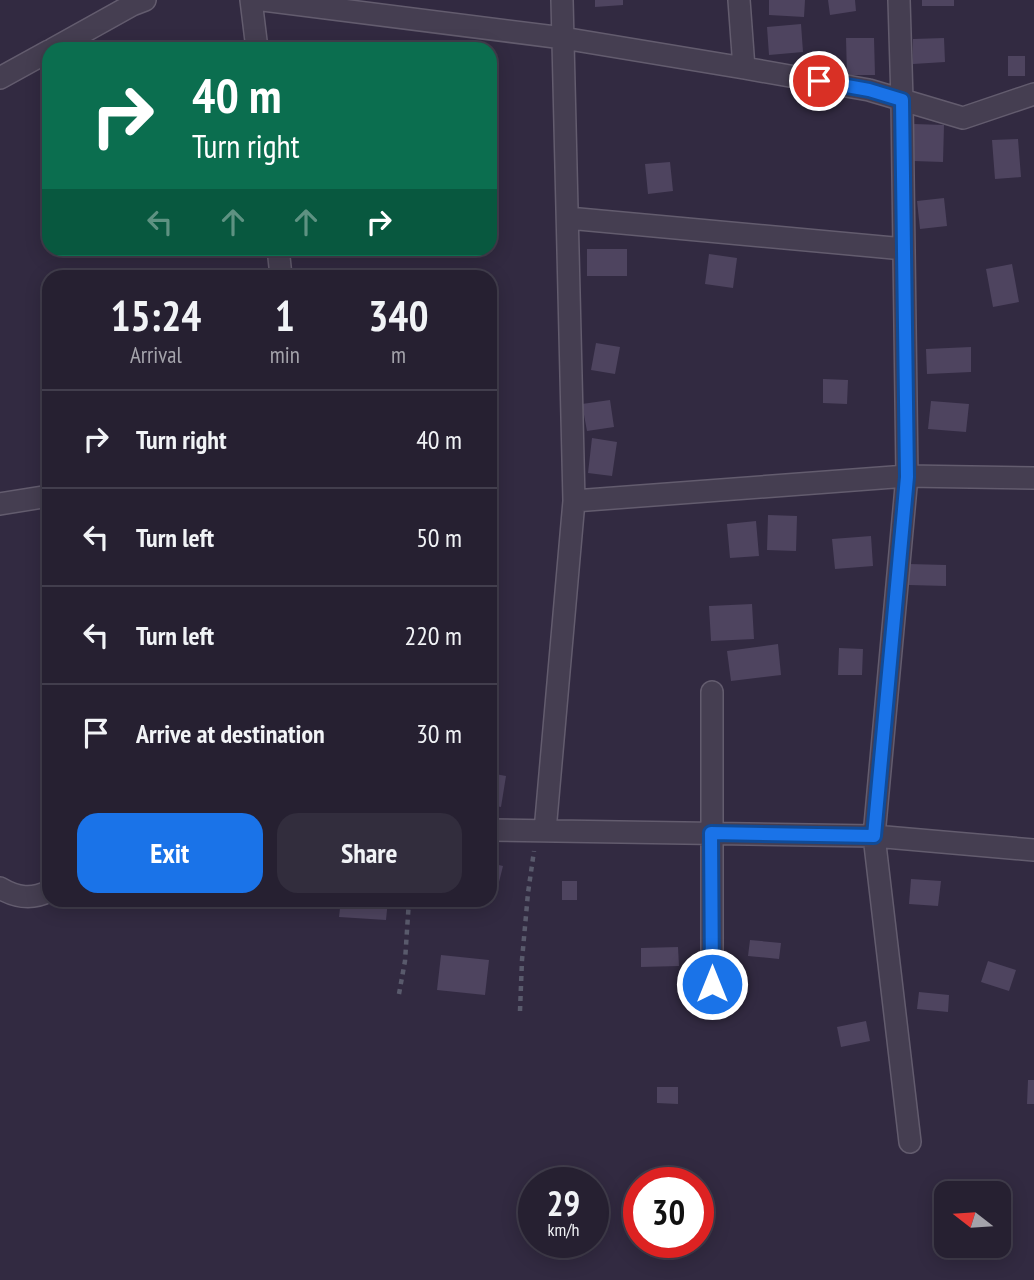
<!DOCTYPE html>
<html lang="en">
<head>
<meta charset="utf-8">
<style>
  :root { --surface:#262031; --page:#322d3d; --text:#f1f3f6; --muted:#a4a3ab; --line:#423e4d; --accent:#1a73e8 }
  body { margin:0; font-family:"PT Sans Narrow",sans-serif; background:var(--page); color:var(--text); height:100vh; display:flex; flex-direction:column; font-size:26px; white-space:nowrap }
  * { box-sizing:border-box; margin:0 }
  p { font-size:23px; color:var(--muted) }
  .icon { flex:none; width:38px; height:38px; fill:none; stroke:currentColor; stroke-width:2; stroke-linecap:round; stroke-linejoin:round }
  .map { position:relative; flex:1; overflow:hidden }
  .sheet { position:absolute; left:42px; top:270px; width:455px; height:637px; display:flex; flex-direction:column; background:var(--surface); border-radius:21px; box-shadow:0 4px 18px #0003,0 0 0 2px var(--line) }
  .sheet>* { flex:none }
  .top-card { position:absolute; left:42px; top:42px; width:455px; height:214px; border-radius:21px; box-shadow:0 4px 18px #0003,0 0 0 2px var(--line); background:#0b6e4f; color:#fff; overflow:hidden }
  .needle { width:46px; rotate:287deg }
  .tools { position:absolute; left:934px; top:1181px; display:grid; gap:14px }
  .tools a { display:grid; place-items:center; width:77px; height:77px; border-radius:14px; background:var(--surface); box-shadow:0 4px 18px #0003,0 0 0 2px var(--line); font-size:35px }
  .speed { position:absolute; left:518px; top:1167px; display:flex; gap:14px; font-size:35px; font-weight:700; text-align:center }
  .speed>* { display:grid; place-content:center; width:91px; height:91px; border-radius:50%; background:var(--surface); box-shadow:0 4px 18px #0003,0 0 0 2px var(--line); line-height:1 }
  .speed small { font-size:18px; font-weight:400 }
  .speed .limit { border:10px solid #d22; background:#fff; color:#111 }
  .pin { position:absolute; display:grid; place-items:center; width:60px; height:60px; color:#fff; margin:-30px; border:4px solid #fff; border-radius:50%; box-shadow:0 2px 7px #0007 }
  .me { position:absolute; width:77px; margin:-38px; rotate:0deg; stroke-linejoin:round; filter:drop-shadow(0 0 5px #0008) }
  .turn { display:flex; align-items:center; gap:24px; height:147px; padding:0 35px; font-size:32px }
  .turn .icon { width:91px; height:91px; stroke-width:2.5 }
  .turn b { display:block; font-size:49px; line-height:60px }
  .lanes { display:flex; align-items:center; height:66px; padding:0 35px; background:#0003; justify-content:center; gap:35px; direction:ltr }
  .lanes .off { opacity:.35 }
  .eta { display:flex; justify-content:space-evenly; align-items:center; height:119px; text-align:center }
  .eta b { font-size:42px; font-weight:700; line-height:49px }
  .action { display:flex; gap:14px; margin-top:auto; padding:14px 35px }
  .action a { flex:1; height:80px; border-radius:21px; background:var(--accent); color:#fff; font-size:28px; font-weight:700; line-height:80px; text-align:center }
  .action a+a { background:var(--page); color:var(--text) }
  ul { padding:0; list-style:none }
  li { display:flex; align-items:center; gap:21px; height:98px; padding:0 35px; border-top:2px solid var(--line) }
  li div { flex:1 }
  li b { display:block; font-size:26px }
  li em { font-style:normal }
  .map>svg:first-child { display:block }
  .building { fill:#4e445f }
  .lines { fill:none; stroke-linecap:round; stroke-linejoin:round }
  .street-casing { stroke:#635c6e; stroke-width:24 }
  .path { stroke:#595a6c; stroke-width:4.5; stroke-dasharray:5 5; stroke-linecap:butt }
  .street { stroke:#453e51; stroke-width:21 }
  .route-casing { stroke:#114b97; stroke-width:18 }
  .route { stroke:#1a73e8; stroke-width:12 }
</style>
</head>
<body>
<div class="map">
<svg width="1034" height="1280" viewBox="0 0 1034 1280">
  <rect width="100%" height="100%" fill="#322a41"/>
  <path class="building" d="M595,0H623V5L595,7Z
    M769,0H805L804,17L769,15Z
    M828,0H855L856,11L830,15Z
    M922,0H954V6H922Z
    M801,24L803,52L769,55L767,27Z
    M846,38H874L875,75H847Z
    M944,38L945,62L913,64V39Z
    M1008,56H1025V76H1008Z
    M914,124L944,125L943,162L913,161Z
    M1018,139L1021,177L995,179L992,140Z
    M670,162L673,191L648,194L645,164Z
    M944,198L947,226L920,229L917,201Z
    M587,249H627V276H587Z
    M709,254L737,258L733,288L705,284Z
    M1012,264L1019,302L993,307L986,269Z
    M596,343L620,347L615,374L591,370Z
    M971,347V372L927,374L926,349Z
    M823,379L848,380L847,404L823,403Z
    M610,400L614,427L587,431L582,404Z
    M931,401L969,404L966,432L928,429Z
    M592,438L617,442L612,476L588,473Z
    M768,515L797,516L796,551L767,550Z
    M756,521L759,556L730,558L727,524Z
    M871,536L873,566L835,569L832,539Z
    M909,564L946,565V586L909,585Z
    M752,604L754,639L711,641L709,606Z
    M778,644L781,675L731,681L727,651Z
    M839,648L863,649L862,675H838Z
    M490,773L506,776L501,807L490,805Z
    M490,863L503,866L495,898L490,896Z
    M911,879L941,881L938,906L909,904Z
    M562,881H577V900H562Z
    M341,900H388L386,920L339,917Z
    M750,940L781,943L779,959L748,956Z
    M678,947L679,966L641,967V948Z
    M441,955L489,960L485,995L437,990Z
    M988,961L1016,970L1009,991L981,982Z
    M919,992L949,995L948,1012L917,1009Z
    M866,1021L870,1041L841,1047L837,1027Z
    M1028,1080H1034V1104H1027Z
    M657,1087H678V1104L657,1103Z"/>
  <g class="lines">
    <defs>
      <path id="street" d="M251,0L257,49
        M263,0L563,38L744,68L869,90L963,118L1034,94
        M739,0L744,68
        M899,0L902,100L907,476L874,836L910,1142
        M53,49L132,5L145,0
        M0,78L49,51
        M568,218L904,249
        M278,248L281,276
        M574,501L907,476L1034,478
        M0,504L49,496
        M490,830L874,836L1034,850
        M545,831L574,501L562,0
        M0,888C17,898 32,900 49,891
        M712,983V692"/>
    </defs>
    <use href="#street" class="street-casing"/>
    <path class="path" d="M399,994L405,961L409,900
      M520,1011L522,960L528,893L534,851"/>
    <use href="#street" class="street"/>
  </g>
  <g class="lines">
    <defs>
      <path id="route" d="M712,984L711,833L874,836L907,477L902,100L869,90L819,81"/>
    </defs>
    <use href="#route" class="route-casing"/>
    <use href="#route" class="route"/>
  </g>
</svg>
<div class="tools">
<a><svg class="needle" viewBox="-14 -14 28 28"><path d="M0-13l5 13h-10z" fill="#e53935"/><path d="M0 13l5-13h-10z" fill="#a4a3ab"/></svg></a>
</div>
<div class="speed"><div>29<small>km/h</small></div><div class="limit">30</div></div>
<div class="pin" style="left:819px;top:81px;background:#d93025"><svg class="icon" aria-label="arrive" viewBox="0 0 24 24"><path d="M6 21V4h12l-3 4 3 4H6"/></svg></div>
<svg class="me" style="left:712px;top:984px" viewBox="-20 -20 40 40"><circle r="17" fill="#1a73e8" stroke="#fff" stroke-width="3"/><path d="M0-11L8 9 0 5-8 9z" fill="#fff"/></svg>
<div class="top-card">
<div class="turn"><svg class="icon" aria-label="right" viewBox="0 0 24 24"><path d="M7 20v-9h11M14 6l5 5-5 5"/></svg><div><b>40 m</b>Turn right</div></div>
<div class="lanes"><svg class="icon off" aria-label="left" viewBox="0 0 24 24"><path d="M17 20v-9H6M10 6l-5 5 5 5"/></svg><svg class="icon off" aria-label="ahead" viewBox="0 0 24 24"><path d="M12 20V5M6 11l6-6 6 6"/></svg><svg class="icon off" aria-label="ahead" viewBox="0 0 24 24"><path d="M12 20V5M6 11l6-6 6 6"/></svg><svg class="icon" aria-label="right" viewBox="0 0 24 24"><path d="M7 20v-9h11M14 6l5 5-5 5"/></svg></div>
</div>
<section class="sheet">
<div class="eta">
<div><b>15:24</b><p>Arrival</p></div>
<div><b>1</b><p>min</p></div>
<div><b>340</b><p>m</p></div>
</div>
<ul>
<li><svg class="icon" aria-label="right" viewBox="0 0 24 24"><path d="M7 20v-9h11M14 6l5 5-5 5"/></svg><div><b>Turn right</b></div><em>40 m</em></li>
<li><svg class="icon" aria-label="left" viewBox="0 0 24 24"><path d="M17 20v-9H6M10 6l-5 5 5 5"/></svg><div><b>Turn left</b></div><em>50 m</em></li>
<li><svg class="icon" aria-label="left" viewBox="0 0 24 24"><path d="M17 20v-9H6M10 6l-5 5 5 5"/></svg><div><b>Turn left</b></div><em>220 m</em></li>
<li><svg class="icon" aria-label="arrive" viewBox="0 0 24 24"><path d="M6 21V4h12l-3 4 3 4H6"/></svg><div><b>Arrive at destination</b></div><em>30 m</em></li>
</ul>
<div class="action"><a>Exit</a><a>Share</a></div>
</section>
</div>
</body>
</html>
